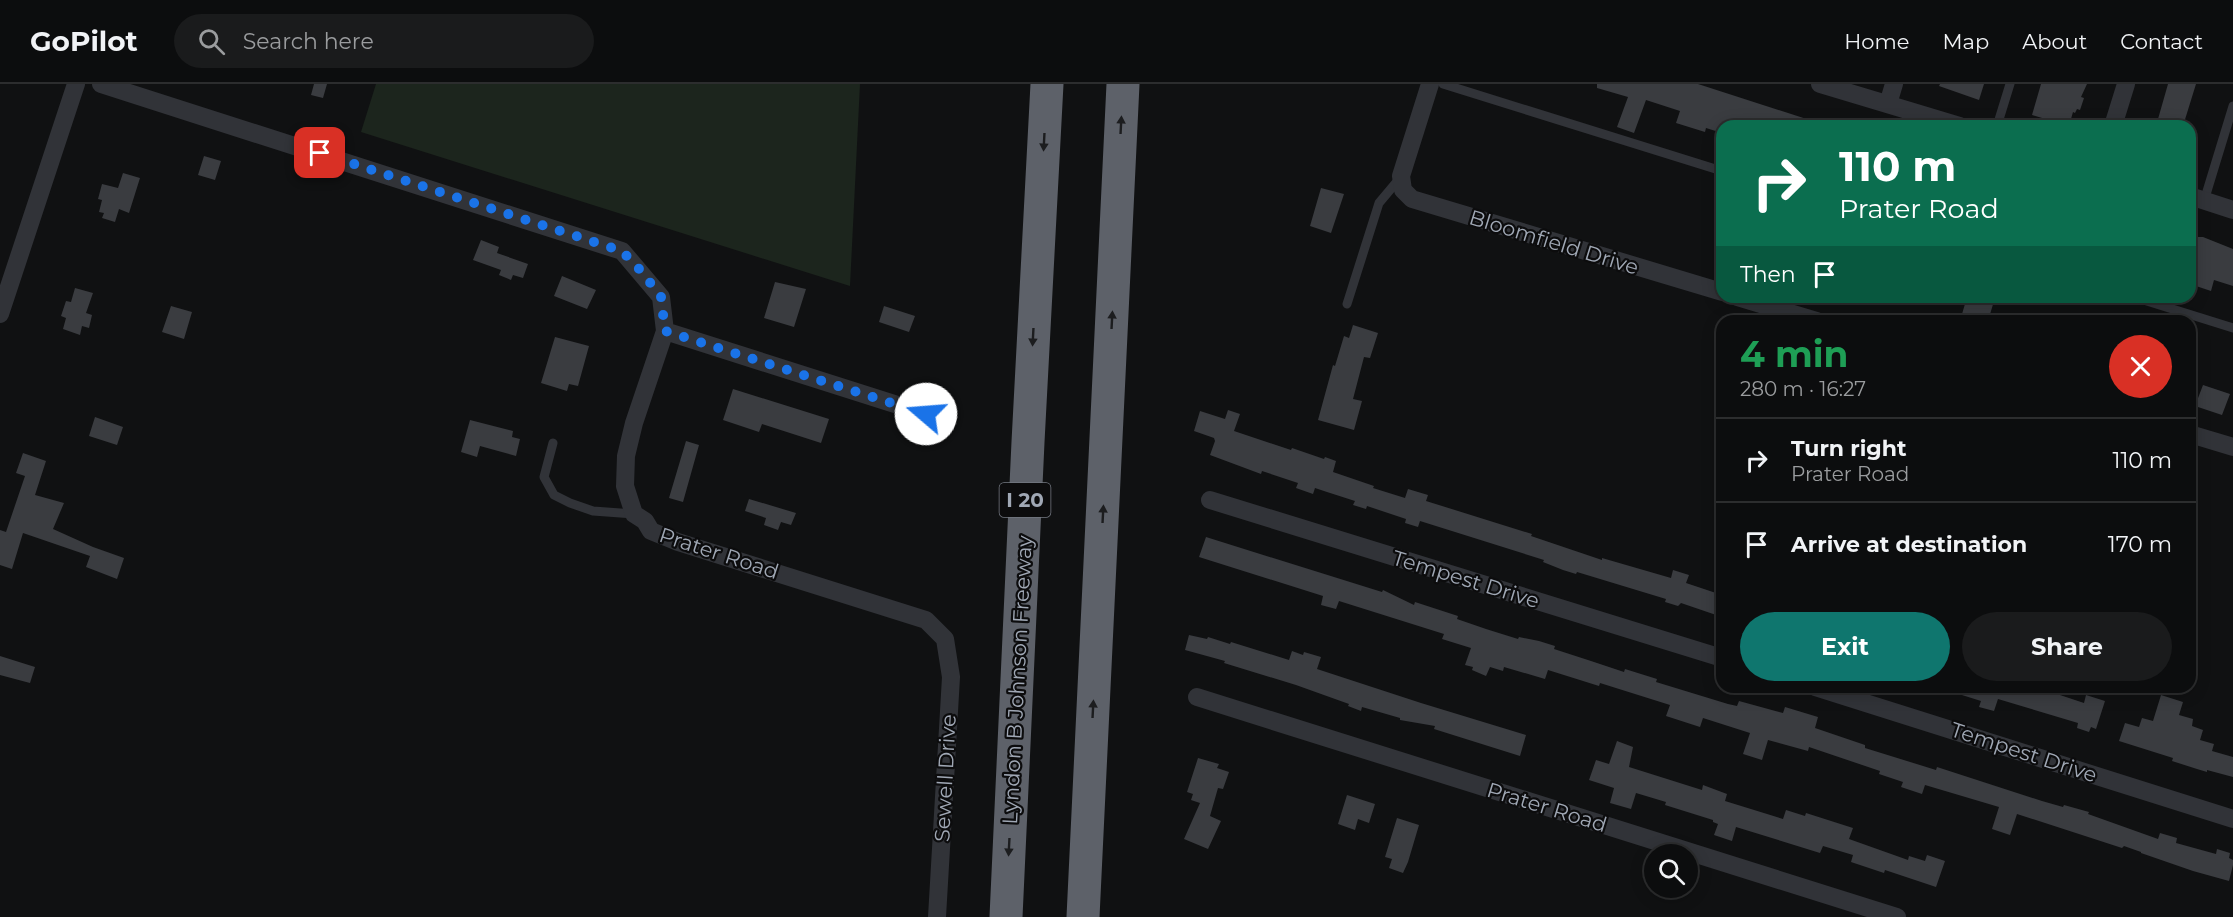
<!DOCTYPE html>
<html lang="en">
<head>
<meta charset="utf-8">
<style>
  :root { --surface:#0c0d0e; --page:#1a1b1c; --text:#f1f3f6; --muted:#9a9c9e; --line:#2c2d2e; --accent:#0f766e }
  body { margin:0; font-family:Montserrat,sans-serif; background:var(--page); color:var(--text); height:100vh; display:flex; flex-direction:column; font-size:22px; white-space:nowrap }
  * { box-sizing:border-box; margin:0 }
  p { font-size:20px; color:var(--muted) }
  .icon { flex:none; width:33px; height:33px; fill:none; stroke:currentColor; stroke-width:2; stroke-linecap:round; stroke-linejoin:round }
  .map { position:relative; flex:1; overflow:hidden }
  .drawer { position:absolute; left:1716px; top:231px; width:480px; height:378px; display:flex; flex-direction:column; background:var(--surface); border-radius:18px; box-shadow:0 3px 15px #0003,0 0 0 2px var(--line) }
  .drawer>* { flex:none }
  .banner { position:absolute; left:1716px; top:36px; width:480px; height:183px; border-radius:18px; box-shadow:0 3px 15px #0003,0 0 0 2px var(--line); background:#0b6e4f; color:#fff; overflow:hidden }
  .fabs { position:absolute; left:1644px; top:760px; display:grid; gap:12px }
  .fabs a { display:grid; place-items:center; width:54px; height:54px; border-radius:50%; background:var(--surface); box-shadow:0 3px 15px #0003,0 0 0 2px var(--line); font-size:30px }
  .pin { position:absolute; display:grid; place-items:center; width:51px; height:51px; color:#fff; margin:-26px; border-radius:12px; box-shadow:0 3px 9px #0006 }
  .me { position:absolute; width:66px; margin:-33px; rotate:288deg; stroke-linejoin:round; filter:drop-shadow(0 0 4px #0008) }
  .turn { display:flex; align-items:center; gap:21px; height:126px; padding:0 24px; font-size:27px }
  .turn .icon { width:78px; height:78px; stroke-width:2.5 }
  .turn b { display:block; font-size:42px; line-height:51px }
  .then { display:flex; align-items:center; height:57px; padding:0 24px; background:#0003; gap:12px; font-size:22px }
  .round { display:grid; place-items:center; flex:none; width:63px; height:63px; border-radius:32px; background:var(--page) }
  .head { display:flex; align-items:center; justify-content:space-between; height:102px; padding:0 24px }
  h1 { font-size:36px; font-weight:700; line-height:45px; color:#1e9e55 }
  .action { display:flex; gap:12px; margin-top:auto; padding:12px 24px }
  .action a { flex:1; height:69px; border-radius:36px; background:var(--accent); color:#fff; font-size:24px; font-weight:700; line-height:69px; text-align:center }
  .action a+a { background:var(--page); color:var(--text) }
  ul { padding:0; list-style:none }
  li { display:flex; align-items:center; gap:18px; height:84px; padding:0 24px; border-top:2px solid var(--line) }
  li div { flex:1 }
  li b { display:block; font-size:22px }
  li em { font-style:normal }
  header { display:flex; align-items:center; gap:36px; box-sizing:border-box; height:84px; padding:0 30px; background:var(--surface); border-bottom:2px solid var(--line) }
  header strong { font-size:28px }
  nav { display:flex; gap:33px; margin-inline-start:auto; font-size:21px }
  .search { width:420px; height:54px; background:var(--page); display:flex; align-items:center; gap:15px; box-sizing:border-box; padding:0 21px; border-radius:33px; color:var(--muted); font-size:22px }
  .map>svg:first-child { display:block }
  .green { fill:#1c251d }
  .building { fill:#3a3c40 }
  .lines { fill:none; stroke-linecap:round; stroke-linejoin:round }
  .lane { stroke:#313338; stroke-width:9 }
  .street { stroke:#313338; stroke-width:18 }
  .highway { stroke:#5d6169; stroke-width:33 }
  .oneway { fill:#1c1d1f }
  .route { stroke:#1a73e8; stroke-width:10; stroke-dasharray:0 18 }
  .labels { text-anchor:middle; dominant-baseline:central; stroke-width:4.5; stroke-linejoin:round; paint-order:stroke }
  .shield { fill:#0c0c0d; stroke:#747983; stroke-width:1.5 }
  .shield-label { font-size:20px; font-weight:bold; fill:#a0a8b5 }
  .street-label { font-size:21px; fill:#a0a8b5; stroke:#0c0c0d }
</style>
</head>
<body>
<header>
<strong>GoPilot</strong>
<div class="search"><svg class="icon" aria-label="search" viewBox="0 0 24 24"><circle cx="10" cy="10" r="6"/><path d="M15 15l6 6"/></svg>Search here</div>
<nav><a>Home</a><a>Map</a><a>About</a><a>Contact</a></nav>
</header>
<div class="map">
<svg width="2233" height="833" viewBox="0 0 2233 833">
  <rect width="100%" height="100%" fill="#101112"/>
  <path class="green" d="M376,0H860L850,202L361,48Z"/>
  <path class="building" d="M314,0H327L323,14L311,11Z
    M1597,0H1698L1822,40V42H1722V49L1706,44L1705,48L1676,39L1680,27L1646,16L1634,49L1617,43L1628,13L1597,4Z
    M1940,0H1984L1979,16L1939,2Z
    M2041,0H2087L2081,13L2084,14L2080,26L2077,25L2075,29L2073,28L2069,42L2032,31Z
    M2168,0H2196L2183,42H2156Z
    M204,72L221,77L215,96L198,91Z
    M123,89L140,94L129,129L119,125L115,138L102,134L104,129L99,128L102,116L98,115L102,100L118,104Z
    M1321,104L1344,110L1331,149L1310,142Z
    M2195,153H2203L2233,165V202L2214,196L2211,207L2190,200V169Z
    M481,156L499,163L497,169L528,180L523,194L513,191L511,196L499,191L501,186L473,176Z
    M562,192L596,206L587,225L554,212Z
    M775,198L806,205L794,243L764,234Z
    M75,204L93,209L86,229L92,231L89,244L82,242L80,251L63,245L66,234L61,232L66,217L71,218Z
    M1967,213H1981L1994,217L1988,237H1960Z
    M171,222L192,228L184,255L162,248Z
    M884,222L915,232L909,248L879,238Z
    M1353,241L1378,249L1370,274L1364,273L1353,315L1362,317L1354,346L1318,336L1333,281L1335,282L1344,252L1349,254Z
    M555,253L589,262L578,302L569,300L567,307L541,299Z
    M2203,301L2230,310L2222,331L2195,322Z
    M733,305L829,335L821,359L762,340L759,348L723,336Z
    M1228,326L1240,330L1234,347L1291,366L1292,364L1324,375L1325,373L1336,377L1333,388L1374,402L1373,404L1405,414L1408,405L1428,411L1426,417L1532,450L1531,452L1602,476V474L1671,494L1673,486L1689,491L1686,499L1722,511V533L1681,519L1678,522L1665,518L1666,515L1577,488L1576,490L1563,486L1543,478L1544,476L1420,437L1418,443L1405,439L1406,435L1367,422L1366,425L1353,421L1355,417L1327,408L1315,404L1313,410L1296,404L1298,399L1262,387L1261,390L1210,371L1215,357L1214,354L1194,347L1200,327L1225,335Z
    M95,333L123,343L117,361L89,352Z
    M470,336L513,347L512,353L520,355L516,372L480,362L477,373L461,368Z
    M686,357L699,361L683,418L669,414Z
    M23,369L46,377L35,411L64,419L53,445L93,463L124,474L117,495L86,483L90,472L23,449L12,485L0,481V446L6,448L25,392L16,389Z
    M749,415L796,429L791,441L781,438L778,446L764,441L766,434L745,427Z
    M1206,453L1382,508L1383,506L1414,521L1415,518L1458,532L1457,535L1486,545L1518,555L1519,553L1539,557L1555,562L1554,565L1591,577L1624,588L1625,585L1657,595L1656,598L1728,620L1737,622L1739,617L1783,629L1785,623L1818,633L1815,644L1865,661V664L1936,686L1937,683L2042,717L2063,723L2064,721L2089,728L2088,730L2158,755L2160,749L2177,754L2176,759L2216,770L2217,765L2230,769L2229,774L2233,776V781L2229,797L2193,787L2141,769V768L2124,762L2122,764L2017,730L2010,751L1992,745L1999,723L1925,701L1922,710L1901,703L1903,698L1879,690L1880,687L1809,663L1808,667L1768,656L1762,676L1743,670L1750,649L1703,634L1700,643L1666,632L1670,621L1600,599L1599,602L1548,586L1545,595L1504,583L1503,587L1490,583L1486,592L1472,586L1473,583L1465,581L1471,564L1442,555L1444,550L1339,517L1336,525L1321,521L1323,512L1199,473Z
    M1189,551L1207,555L1208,553L1230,560L1231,558L1289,576L1292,567L1303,571L1304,568L1321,573L1317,585L1421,619L1526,651L1520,672L1434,645L1435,642L1400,636V634L1362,623L1361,627L1348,622L1349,620L1296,601L1224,579L1225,577L1185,566Z
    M0,572L35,583L30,599L0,591Z
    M1946,603H2056L2054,609L2084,619L2086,611L2105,617L2096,645L2091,643L2089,648L2077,644L2078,639L1998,615L1994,627L1979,623L1981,617L1946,606Z
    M2161,611L2183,618L2179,631L2193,635L2192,642L2203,646L2200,656L2214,660L2212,667L2233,673V693L2207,686V688L2197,685L2172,677L2173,674L2119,657L2125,639L2139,643L2142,634L2153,637Z
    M1617,657L1633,663L1629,683L1702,706L1703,701L1727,710L1725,717L1783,735L1786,726L1805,732L1806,729L1853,744L1849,755L1908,776L1909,772L1925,777L1927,771L1945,777L1936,803L1885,786L1884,789L1851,778L1853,771L1823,762L1820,769L1736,743L1732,757L1714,751L1718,740L1713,738V736L1665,721L1666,718L1636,709L1631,725L1610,719L1614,704L1589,696L1596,676L1609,680Z
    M1198,674L1219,680L1217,684L1229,688L1223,705L1218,704L1210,732L1221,737L1208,765L1184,755L1200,719L1191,716L1193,710L1187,708Z
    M1347,711L1375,720L1369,739L1358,735L1355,746L1338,740Z
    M1397,734L1419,741L1408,778L1403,789L1389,784L1392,775L1385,773Z"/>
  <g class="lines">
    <path class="lane" d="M1443,0L1722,87
      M1997,42L2010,0
      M2204,117L2233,22
      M2134,213L2233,244
      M1347,220L1379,119L1400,94
      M553,359L544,393L554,411L570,419L593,427L634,430"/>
    <path class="street" d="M101,0L622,167L661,213L665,247L634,339L626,372L625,402L634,430L645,437L651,447L678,458L926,536L945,555L951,593L937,833
      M1430,0L1401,92L1403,106L1412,115L1722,208
      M1820,0L1960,42
      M1888,20L1894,0
      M2113,42L2126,0
      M2190,112L2233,126
      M1737,213L1817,237
      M0,230L76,0
      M665,247L926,330
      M2190,350L2233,363
      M1210,416L1722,574
      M1815,603L2233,735
      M1197,613L1897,833"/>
    <path class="highway" d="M1006,833L1028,358L1047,0
      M1083,833L1123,0"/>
  </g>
  <defs><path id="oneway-solid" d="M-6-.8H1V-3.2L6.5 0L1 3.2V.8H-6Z" transform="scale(1.5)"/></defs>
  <g class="oneway">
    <use href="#oneway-solid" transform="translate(1121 41) rotate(-87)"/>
    <use href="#oneway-solid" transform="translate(1044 58) rotate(93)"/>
    <use href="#oneway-solid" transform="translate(1112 236) rotate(-87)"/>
    <use href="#oneway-solid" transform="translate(1033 253) rotate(93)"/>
    <use href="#oneway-solid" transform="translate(1103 430) rotate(-87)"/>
    <use href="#oneway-solid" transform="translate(1093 625) rotate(-87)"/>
    <use href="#oneway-solid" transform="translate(1009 763) rotate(93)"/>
  </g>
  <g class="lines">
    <path class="route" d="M320,69L622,167L642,188L661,213L665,247L926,330"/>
  </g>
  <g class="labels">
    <rect class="shield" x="999.5" y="399" width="51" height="34" rx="4.5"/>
    <g class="shield-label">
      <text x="1025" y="416">I 20</text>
    </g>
    <g class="street-label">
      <text transform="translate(1554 158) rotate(17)">Bloomfield Drive</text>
      <text transform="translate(719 469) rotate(18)">Prater Road</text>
      <text transform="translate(1466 495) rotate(17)">Tempest Drive</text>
      <text transform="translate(1017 596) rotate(-87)">Lyndon B Johnson Freeway</text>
      <text transform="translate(2024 668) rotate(18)">Tempest Drive</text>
      <text transform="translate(945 694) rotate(-87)">Sewell Drive</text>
      <text transform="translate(1547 723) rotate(17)">Prater Road</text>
    </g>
  </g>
</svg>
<div class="fabs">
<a><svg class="icon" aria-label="search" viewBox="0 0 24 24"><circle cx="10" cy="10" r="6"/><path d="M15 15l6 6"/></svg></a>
</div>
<div class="pin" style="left:320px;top:69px;background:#d93025"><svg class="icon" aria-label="arrive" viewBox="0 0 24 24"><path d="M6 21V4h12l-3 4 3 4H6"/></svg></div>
<svg class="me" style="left:926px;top:330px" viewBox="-20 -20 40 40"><circle r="19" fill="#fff"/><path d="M0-13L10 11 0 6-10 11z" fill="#1a73e8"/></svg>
<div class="banner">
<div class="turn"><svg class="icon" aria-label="right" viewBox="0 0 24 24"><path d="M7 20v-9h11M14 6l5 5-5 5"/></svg><div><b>110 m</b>Prater Road</div></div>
<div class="then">Then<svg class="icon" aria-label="arrive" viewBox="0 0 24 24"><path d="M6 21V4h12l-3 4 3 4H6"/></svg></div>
</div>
<section class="drawer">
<div class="head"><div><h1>4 min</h1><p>280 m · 16:27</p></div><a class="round" style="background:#d93025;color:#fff"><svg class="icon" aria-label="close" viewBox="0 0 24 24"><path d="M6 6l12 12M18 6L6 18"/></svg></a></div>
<ul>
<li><svg class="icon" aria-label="right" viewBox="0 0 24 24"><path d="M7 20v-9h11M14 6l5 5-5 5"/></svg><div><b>Turn right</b><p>Prater Road</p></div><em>110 m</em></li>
<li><svg class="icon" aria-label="arrive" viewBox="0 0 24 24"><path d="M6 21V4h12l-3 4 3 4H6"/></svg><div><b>Arrive at destination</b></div><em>170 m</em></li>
</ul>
<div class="action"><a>Exit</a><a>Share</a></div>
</section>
</div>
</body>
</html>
